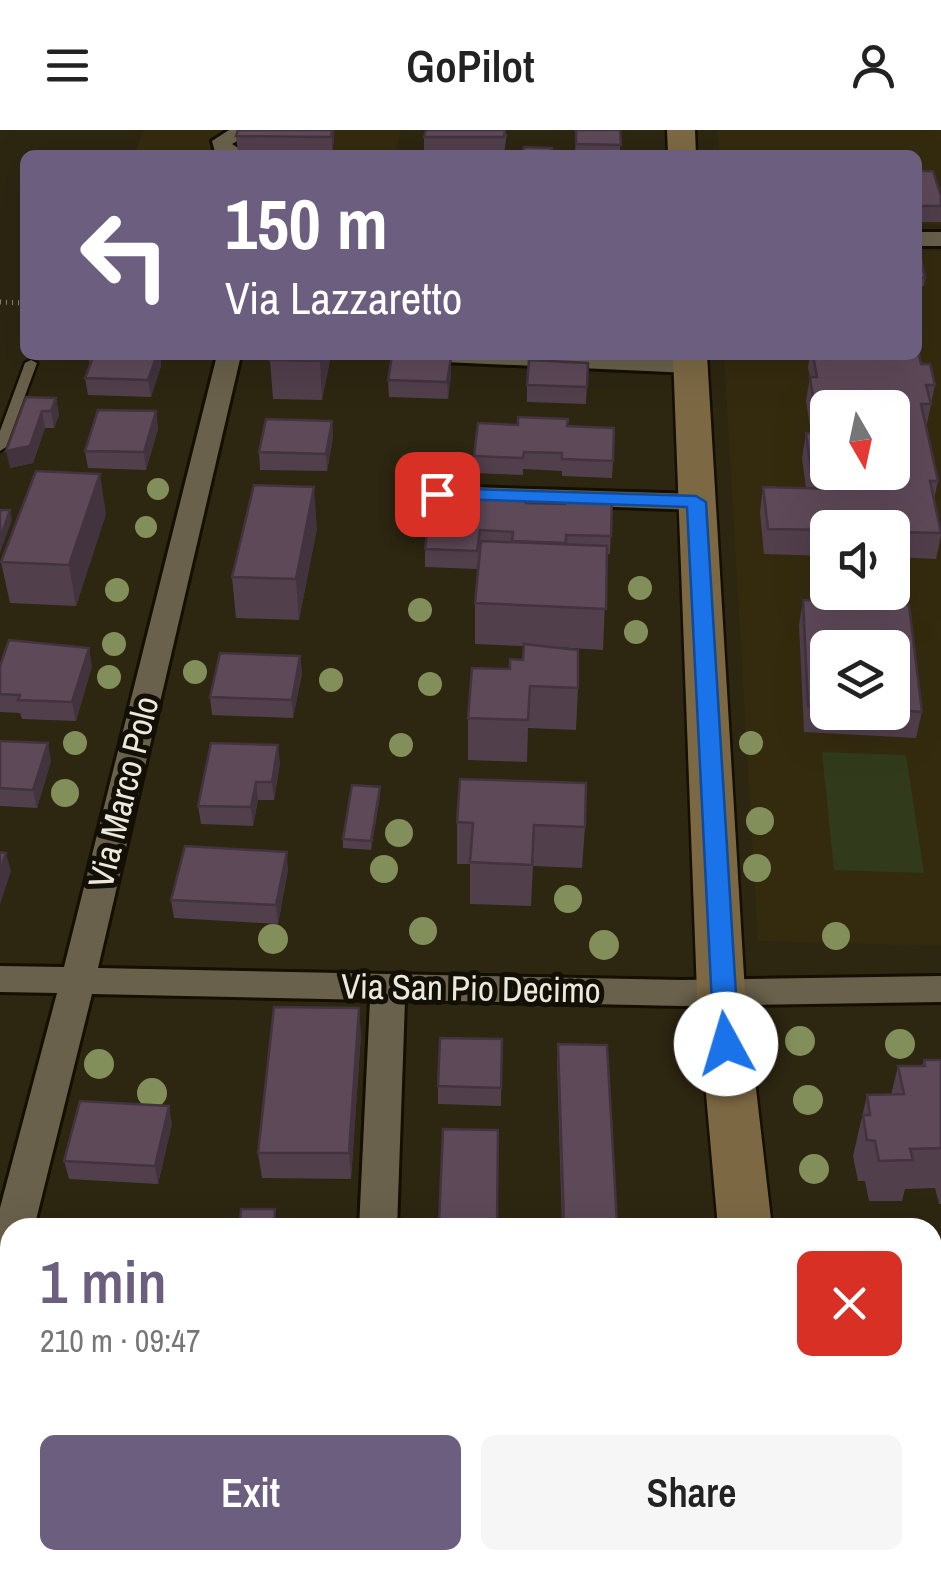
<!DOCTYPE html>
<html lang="en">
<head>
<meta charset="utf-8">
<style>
  :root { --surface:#fff; --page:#f6f6f6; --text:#222; --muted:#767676; --accent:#6b5e7f }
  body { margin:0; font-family:"Archivo Narrow",sans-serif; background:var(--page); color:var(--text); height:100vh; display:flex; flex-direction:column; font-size:38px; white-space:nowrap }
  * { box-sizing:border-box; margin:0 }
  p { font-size:32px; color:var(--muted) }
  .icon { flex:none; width:55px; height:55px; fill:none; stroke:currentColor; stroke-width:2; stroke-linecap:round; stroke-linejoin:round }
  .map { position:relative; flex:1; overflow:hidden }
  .panel { position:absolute; left:0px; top:1088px; width:942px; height:352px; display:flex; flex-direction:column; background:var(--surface); border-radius:30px 30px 0 0; box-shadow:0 10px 40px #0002 }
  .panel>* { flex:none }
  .hud { position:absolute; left:20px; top:20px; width:902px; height:210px; border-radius:15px; box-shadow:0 10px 40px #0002; background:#6b5e7f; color:#fff; overflow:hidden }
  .needle { width:65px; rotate:171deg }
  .controls { position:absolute; left:810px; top:260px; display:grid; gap:20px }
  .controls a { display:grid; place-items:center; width:100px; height:100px; border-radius:15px; background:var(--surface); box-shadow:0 10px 40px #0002; font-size:50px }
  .pin { position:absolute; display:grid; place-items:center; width:85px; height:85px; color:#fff; margin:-42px; border-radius:20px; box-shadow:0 5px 15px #0006 }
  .me { position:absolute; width:110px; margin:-55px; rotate:354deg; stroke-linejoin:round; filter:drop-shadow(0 0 8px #0008) }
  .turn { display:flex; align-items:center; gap:35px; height:210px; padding:0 40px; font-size:45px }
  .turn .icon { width:130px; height:130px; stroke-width:2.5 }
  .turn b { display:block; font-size:70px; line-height:85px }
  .round { display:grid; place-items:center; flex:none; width:105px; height:105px; border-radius:15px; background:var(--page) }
  .overview { display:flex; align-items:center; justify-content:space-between; height:170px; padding:0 40px }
  h1 { font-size:60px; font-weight:600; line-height:75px; color:var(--accent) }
  .primary-button { display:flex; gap:20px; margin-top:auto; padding:20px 40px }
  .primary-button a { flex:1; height:115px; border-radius:15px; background:var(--accent); color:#fff; font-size:40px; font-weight:600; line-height:115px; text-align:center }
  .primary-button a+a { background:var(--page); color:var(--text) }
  header { display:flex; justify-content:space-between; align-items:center; height:130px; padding:0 40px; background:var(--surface); font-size:45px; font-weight:600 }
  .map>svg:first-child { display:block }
  .built { fill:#342b0f; fill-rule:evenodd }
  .green { fill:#313b1c }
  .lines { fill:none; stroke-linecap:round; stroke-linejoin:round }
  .lane-casing { stroke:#150f00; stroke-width:5 }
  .street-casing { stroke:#150f00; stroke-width:6 }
  .secondary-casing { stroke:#150f00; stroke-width:5 }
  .path-far1 { stroke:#8d8877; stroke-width:5; stroke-dasharray:1 5; stroke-linecap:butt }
  .path { stroke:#8d8877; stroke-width:8; stroke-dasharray:2.5 9; stroke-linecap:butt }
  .lane { fill:#69614b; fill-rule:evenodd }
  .street { fill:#69614b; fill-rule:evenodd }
  .secondary { fill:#7c6944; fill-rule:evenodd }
  .tree { fill:#838f5a }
  .wall { fill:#513f4c; fill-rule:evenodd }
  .shaded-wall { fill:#42333e }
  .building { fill:#5e4958; stroke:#42333e; stroke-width:2.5; fill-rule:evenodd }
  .route { fill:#1a73e8; stroke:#114b97; stroke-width:2.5 }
  .labels { text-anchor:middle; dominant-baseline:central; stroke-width:10; stroke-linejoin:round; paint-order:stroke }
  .street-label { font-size:35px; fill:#ece8db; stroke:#120f07 }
</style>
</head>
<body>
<header><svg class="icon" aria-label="menu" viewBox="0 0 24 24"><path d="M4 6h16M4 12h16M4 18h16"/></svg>GoPilot<svg class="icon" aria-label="person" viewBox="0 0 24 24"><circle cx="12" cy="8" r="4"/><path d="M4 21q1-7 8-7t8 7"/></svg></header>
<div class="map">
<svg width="941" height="1439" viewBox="0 0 941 1439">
  <rect width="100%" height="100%" fill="#2d2611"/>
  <path class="built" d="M144,0H401L395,25H134Z
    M717,0H941V95L918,94V25H720Z
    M918,120L941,121V816L758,811L724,225H918ZM828,278H892V342H828ZM828,398H892V462H828ZM828,518H892V582H828Z"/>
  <path class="green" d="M822,622L906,625L924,743L834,740Z"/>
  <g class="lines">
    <defs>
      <path id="lane" d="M31,230L37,233L6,317L0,321V301L25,233Z"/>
      <path id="street" d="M229,0H256L232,14L249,25L215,22L212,11Z
        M918,102H941V116H918Z
        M217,225H241L98,838L682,850L941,846V872L682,876L405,870L397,1098H359L370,870L92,864L34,1098H10V1164L0,1167V1078L57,863L0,862V836L64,837Z
        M432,225C470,225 687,218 703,236L691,243L444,232Z
        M437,356L697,364L710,372L697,380L428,370L424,364L428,358Z
        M342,1430H386L385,1439H341Z"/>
      <path id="secondary" d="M667,0H695L696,25H668Z
        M673,225H707L745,863L772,1098H718L697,863Z
        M747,1430H809L810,1439H748Z"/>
    </defs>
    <use href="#lane" class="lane-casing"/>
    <use href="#street" class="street-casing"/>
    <use href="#secondary" class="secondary-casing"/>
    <path class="path-far1" d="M0,172L25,173"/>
    <path class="path" d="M721,1430L722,1439"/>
    <use href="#lane" class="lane"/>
    <use href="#street" class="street"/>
    <use href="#secondary" class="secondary"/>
  </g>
  <g class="tree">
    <circle cx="158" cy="359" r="11"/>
    <circle cx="146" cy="397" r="11"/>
    <circle cx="640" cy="458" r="12"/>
    <circle cx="117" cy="460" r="12"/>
    <circle cx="420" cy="480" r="12"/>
    <circle cx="636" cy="502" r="12"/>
    <circle cx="114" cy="514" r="12"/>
    <circle cx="195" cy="542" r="12"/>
    <circle cx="109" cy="547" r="12"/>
    <circle cx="331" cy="550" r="12"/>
    <circle cx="430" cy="554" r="12"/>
    <circle cx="75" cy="613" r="12"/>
    <circle cx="751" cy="613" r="12"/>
    <circle cx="401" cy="615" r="12"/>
    <circle cx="65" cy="663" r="14"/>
    <circle cx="760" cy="691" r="14"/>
    <circle cx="399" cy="703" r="14"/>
    <circle cx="757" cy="738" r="14"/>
    <circle cx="384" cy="739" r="14"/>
    <circle cx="568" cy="769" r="14"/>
    <circle cx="423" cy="801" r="14"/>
    <circle cx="836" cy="806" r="14"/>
    <circle cx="273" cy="809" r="15"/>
    <circle cx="604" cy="815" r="15"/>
    <circle cx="800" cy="911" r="15"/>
    <circle cx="900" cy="914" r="15"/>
    <circle cx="99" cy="934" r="15"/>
    <circle cx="152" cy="963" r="15"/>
    <circle cx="808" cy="970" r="15"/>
    <circle cx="814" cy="1039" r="15"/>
  </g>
  <path class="wall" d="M334,0V10L332,23L238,22L236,6Z
    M576,0H620V25H575Z
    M507,4L504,23H424V7Z
    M918,41L941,66V92H918Z
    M918,129L925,148L924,156H918Z
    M88,225H160L161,236L151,267L88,265L85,248L91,234H90Z
    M331,225L322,270L273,269L270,230Z
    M810,225H918L935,255L926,298L938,351L934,369L941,405L936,429L892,427V398H828V426L764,424L760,382L763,357L806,358L802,328L806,303H811L806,271L810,247L808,238Z
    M451,228V245L448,269L389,267L388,250Z
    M588,233L586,274L527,272V255Z
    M26,267L56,268L59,285L54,298H45L33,333L10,338Z
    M156,281L158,299L146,340L88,338L85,321Z
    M332,291L333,308L327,341L260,340L259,322Z
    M567,296L613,331L612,348L562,346V341L523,339V345L474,343V326Z
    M612,368L610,424H607L603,520L555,517L578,558L576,600L528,598L527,632L468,630V588L510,539L523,530V516L475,514V473L480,418L477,439L425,437V419L526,373L565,374Z
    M106,384L76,476L10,473L1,432Z
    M317,398L299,490L236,488L232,447Z
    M803,470L909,475L922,582L916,608L804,602L799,495ZM828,518H892V582H828Z
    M300,526L302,544L293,588L212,585L210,567Z
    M0,536H92L76,591L22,589L20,583L0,582Z
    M0,611L51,631L37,678L0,676Z
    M280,633L274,670H258L253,696L201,694L198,676Z
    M380,657V666L371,720L343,718V709Z
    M457,692L585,697L582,738L533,736L531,776L470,774V734H457Z
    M288,740L278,794L174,788L171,770Z
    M361,904L351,1049L262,1048L258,1023Z
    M502,909L501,976L438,974V956Z
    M558,914L607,915L617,1098H562L557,932Z
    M924,930H941V1074H939L935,1058L905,1059L902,1071H869L865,1051H858L853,1026L867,965H891L898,936H922Z
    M172,994L158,1054L69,1049L64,1031Z
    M443,999L498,1000L497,1098H440Z
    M932,1173L941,1174V1263H932Z
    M932,1290H941V1390H932Z"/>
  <path class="shaded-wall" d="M332,0H334V10L332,23Z
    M157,225H160L161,236L151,267L148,250Z
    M321,225H331L322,270L320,231Z
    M451,228V245L448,269L447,252Z
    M56,268L59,285L54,298L51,281Z
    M42,281L45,298L33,333L10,338L6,321Z
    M156,281L158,299L146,340L144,322Z
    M332,291L333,308L327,341L326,324Z
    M100,344L106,384L76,476L69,435Z
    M314,357L317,398L299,490L296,449Z
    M10,380L12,390L0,423V409Z
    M89,518L92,536L76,591L72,572Z
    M300,526L302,544L293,588L292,570Z
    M48,613L51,631L37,678L33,660Z
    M278,615L280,633L274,670L272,652Z
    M256,652L258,670L253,696L251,677Z
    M380,657V666L371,720V711Z
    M287,722L288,740L278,794L276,775Z
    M6,723L11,741L0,775V742Z
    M359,878L361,904L351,1049L349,1023Z
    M169,976L172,994L158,1054L155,1036Z"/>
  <path class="building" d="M238,0H332L331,7L236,6Z
    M426,0H505L504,7H424Z
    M576,0H620L621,15L576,14Z
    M524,17L552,18L551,25H522Z
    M918,41H933L941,66V76H918Z
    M918,129H921L925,148L918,147Z
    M918,219L921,234H930L935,255H926L931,274H921L938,351H930L941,403L892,402V398H828V400L768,399L763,357L838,359L836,347H812L806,303H818L810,247H817L813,225H918ZM828,278H892V342H828Z
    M94,225H157L148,250L85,248Z
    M271,225H321L320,231L270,230Z
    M392,226L451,228L447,252L388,250Z
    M529,230L588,233L587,257L527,255Z
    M26,267L56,268L51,281H42L30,316L6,321Z
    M98,280L156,281L144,322L85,321Z
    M518,287L568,289L567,296L614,298L613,331L562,329V323L524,322L523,328L474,326L478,293L518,295Z
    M266,289L332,291L326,324L259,322Z
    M36,341L100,344L69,435L1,432Z
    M254,355L314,357L296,449L232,447Z
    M477,363L526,365V373L565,374V366L612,368L611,406L566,405V413L512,411L513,402L480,400L477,421L425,419L431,370L476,371Z
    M0,380H10L0,409Z
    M481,411L607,416L606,479L475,473Z
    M803,470L909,475L922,582L892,580V518H828V577L808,576Z
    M9,510L89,518L72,572L18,570L20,565L0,564V536Z
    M524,514L578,520V558L530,556L528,590L468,588L472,538L510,539V529L523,530Z
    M220,523L300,526L292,570L210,567Z
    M0,611L48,613L33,660L0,658Z
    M211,613L278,615L272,652H256L251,677L198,676Z
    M460,649L586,653L585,697L534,695L532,735L470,732L473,693L457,692Z
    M352,655L380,657L371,711L343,709Z
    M185,716L287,722L276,775L171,770Z
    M0,722L6,723L0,742Z
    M274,877L359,878L349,1023H258Z
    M440,908L502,909L501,958L438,956Z
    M558,914L607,915L617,1094H564Z
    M924,930H941V1018L910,1019L913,1030L879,1031L875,1011L867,1010L863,985H870L867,965L904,964L898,936H925Z
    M80,971L169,976L155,1036L64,1031Z
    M443,999L498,1000L497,1094L439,1093Z
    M241,1079H275L274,1098H239Z
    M932,1173L941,1174V1246H932Z
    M932,1290H941V1367L932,1366Z"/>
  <path class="route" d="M437,358L696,366L706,372L739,914L735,921H718L714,914L687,377L430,368L427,364Z"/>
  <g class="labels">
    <g class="street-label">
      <text transform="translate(123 662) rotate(-76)">Via Marco Polo</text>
      <text transform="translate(471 858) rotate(1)">Via San Pio Decimo</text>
    </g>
  </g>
</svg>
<div class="controls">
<a><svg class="needle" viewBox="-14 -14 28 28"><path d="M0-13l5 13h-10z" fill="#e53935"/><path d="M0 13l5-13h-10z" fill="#767676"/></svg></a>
<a><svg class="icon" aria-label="sound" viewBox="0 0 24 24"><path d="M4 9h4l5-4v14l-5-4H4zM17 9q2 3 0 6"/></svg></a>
<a><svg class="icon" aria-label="layers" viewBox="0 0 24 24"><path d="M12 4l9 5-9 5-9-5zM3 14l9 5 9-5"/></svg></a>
</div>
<div class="pin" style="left:437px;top:364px;background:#d93025"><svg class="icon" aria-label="arrive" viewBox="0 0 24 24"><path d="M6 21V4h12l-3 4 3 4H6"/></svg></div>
<svg class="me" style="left:726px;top:914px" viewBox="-20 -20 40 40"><circle r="19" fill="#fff"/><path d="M0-13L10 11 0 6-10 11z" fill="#1a73e8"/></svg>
<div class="hud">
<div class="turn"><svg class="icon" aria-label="left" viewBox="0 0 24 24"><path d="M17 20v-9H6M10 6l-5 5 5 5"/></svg><div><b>150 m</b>Via Lazzaretto</div></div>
</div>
<section class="panel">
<div class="overview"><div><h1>1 min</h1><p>210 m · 09:47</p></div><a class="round" style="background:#d93025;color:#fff"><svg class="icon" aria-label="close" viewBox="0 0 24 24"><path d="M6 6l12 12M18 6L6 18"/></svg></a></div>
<div class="primary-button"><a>Exit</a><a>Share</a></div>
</section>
</div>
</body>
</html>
